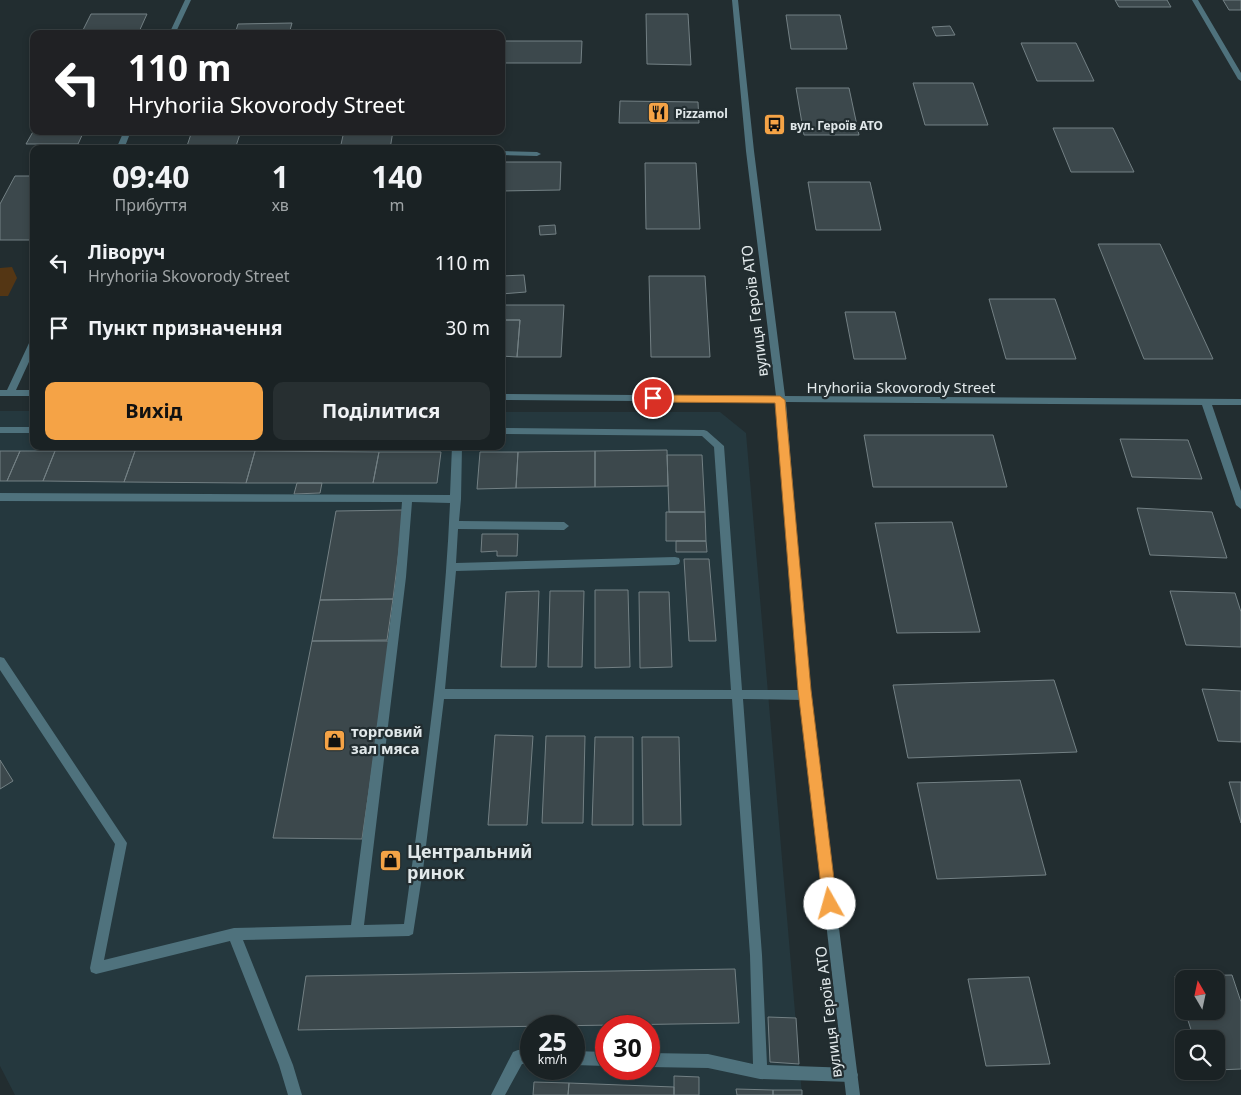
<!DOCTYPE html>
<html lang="uk">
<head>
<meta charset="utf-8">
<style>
  :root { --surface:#1a2224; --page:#272f31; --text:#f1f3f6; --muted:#9fa4a6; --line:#383f41; --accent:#f5a346 }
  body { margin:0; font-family:"Noto Sans",sans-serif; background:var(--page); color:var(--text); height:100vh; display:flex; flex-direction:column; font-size:19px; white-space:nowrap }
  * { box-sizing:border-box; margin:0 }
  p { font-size:16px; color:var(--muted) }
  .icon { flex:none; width:28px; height:28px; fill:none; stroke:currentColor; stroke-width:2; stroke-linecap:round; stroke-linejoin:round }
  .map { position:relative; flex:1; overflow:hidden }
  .side { position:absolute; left:30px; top:145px; width:475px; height:305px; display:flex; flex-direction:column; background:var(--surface); border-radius:10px; box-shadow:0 2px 8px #0003,0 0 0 1px var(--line) }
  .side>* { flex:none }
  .guide { position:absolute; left:30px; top:30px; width:475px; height:105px; border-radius:10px; box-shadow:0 2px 8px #0003,0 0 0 1px var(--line); background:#202124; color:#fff; overflow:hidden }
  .needle { width:32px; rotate:351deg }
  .fabs { position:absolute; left:1175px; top:970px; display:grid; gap:10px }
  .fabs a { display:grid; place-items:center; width:50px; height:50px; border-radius:10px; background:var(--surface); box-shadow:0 2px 8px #0003,0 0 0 1px var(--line); font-size:25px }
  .speed { position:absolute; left:520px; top:1015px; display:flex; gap:10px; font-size:25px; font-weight:700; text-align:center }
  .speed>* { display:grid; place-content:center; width:65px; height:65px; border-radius:50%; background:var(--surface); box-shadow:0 2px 8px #0003,0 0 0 1px var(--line); line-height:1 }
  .speed small { font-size:12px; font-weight:400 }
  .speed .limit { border:8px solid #d22; background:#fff; color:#111 }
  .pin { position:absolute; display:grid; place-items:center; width:42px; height:42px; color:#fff; margin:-21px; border:2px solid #fff; border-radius:50%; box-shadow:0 1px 5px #0007 }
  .me { position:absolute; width:55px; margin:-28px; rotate:353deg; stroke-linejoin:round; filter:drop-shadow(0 0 4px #0008) }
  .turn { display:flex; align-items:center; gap:18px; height:105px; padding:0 15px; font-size:22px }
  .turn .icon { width:65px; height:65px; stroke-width:2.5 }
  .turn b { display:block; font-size:35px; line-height:42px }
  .eta { display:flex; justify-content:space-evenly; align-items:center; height:85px; text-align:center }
  .eta b { font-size:30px; font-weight:700; line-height:35px }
  .action { display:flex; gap:10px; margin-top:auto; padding:10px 15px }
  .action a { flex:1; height:58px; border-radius:10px; background:var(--accent); color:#111; font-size:20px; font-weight:700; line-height:58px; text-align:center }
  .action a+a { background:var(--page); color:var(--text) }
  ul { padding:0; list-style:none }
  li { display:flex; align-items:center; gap:15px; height:65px; padding:0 15px }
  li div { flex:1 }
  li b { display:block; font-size:19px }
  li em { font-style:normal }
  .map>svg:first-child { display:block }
  .built { fill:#25383e; fill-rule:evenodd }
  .green { fill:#543614 }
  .building { fill:#3c484c; stroke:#738084 }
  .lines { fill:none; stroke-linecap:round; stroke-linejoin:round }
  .service { fill:#4f727d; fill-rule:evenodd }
  .minor { fill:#4f727d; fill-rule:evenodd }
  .route { fill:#f5a346; stroke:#9f6a2e }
  .labels { text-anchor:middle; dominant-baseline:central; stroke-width:4.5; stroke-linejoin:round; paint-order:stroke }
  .far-poi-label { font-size:12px; font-weight:bold; fill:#e1e8ea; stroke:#222d30; text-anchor:start }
  .street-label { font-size:15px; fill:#e1e8ea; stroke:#222d30 }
  .poi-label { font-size:15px; font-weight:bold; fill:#e1e8ea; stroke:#222d30; text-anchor:start }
  .near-poi-label { font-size:18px; font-weight:bold; fill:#e1e8ea; stroke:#222d30; text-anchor:start }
</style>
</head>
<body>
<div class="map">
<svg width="1241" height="1095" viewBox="0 0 1241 1095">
  <rect width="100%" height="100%" fill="#222d30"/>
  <path class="built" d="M0,411H34V446H501V412H720L746,433L802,1095H15L0,1066ZM531,1026H574V1069H531ZM606,1026H649V1069H606Z"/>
  <path class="green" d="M12,267L17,278L8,296H0V268Z"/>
  <path class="building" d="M1115,0H1167L1171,7H1119Z
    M1223,0H1241V10H1229Z
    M91,14H147L138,34H81Z
    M646,14H688L691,65L647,64Z
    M786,15H840L847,49H791Z
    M292,23L289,34H235L238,24Z
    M950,26L955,35L936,36L932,27Z
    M501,41H582L581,63H501Z
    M1021,43H1076L1094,81H1037Z
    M913,83H973L988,125H925Z
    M796,88H849L859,135H804Z
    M620,101L698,102L699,123H619Z
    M1053,128H1113L1134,172H1071Z
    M34,130V131H84L78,144H26Z
    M192,131H241L235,149H186Z
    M344,131H393L390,149H340Z
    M501,162H561L560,190L501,191Z
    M645,163H696L700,229H646Z
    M15,176H34V240H0V204Z
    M808,182H870L881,230H816Z
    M555,225L556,234L540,235L539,226Z
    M1098,244H1160L1213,359H1144Z
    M524,275L526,292L501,294V276Z
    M649,276H705L710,357H651Z
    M989,299H1055L1076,359H1006Z
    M501,305H564L561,357H517L520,320H501Z
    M845,312H895L906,359H854Z
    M501,320H520L517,357L501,356Z
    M864,435H993L1007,487H873Z
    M1120,439L1188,440L1202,479L1132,477Z
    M667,450L668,486L595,487V451Z
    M0,451H20L7,481H0Z
    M20,451H55L43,481H7Z
    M55,451H135L124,482L43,481Z
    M135,451H255L246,483L124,482Z
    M255,451L379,452L373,483H246Z
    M595,451V487L516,488L518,452Z
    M379,452H441L437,483H373Z
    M480,452H518L516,488L477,489Z
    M667,455H702L705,512H669Z
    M297,483H322L320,493L294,494Z
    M1137,508L1212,512L1227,558L1150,555Z
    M404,510L393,599L320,600L336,511Z
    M666,512H705L706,541H666Z
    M952,522L980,632L897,633L875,523Z
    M482,534H518L517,556H497V551L481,552Z
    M676,541H706L707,552H676Z
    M684,559H709L716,641H689Z
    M595,590H628L630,667L595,668Z
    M539,591L536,667H501L506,592Z
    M550,591H584L582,667H548Z
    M1170,591L1235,593L1241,612V647L1186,645Z
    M639,592H669L672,667L640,668Z
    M393,599L387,640L312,641L320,600Z
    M312,641H391L362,839L273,838Z
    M1054,680L1077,752L908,758L893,685Z
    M1202,689L1241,691V742L1218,741Z
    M495,735L533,736L527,825H488Z
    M546,736H585L583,823H542Z
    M595,737H633V825H592Z
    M642,737H679L681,825H643Z
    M0,760L13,781L0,789Z
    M1020,780L1046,875L937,879L917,783Z
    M1229,782H1241V823Z
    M735,969L739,1023L298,1030L306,976Z
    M1232,975L1241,1002V1069L1216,1070V1039H1194L1185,1011H1216V979H1184V1006L1175,976Z
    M1029,977L1050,1064L986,1066L968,979Z
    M768,1017L796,1018L799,1064L770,1062Z
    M674,1076L699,1077V1095H674Z
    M534,1082L569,1083L568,1095H533Z
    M569,1083L674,1087V1095H568Z
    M736,1089L773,1090V1095H737Z
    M773,1090H802V1095H773Z"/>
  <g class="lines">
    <path class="service" d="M501,151L537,152L541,154L537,156L501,155Z
      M0,427H34V433H0Z
      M501,428L704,430L707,431L724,446L742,690H805L809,692L810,695L809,698L805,700L743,699L762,955L767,1065L851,1068L856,1070L858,1075L856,1080L851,1082L760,1079L708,1068L649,1067V1053L708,1054L753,1064L750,955L732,699H444L423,870L413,934L409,936L243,940L293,1065L302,1095H288L279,1065L230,941L96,974L91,972L90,968L115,844L0,670V657L4,658L127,843L104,960L234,928L351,925L396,577L402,502L0,501V493L450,495L452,446H462L461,499L459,521L564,522L569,526L564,530L458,529L456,563L675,557L679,558L680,561L679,564L675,565L456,571L445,689L731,690L714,447L702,436L501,434ZM412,502L450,503C444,644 423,784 404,924L364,925L406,577Z
      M518,1050H531V1064H522L505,1095H491L513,1052Z
      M574,1051L606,1052V1066L574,1065Z"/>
    <path class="minor" d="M185,0H191L175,34H169Z
      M732,0H738L754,151L785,396L1241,399V405H1212L1241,491V509L1236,505L1202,405L786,402L809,690L860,1095H846L799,690L777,402L501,400V394L776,396L746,151Z
      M1192,0H1198L1241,73V81L1238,79Z
      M124,131H131L124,149H116Z
      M34,338V351L16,390H34V396H0V390H7L30,341Z"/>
  </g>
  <path class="route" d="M653,395L780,396L785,400L811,690L837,904L835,909L830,911L825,909L823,904L798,690L775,403L653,402L648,398Z"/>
  <defs>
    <symbol id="restaurant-square" viewBox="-11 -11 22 22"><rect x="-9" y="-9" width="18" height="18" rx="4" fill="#f5a346" stroke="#222d30"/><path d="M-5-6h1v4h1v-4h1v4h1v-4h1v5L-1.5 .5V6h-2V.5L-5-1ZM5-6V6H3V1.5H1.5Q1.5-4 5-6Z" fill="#111"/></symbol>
    <symbol id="bus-square" viewBox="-11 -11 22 22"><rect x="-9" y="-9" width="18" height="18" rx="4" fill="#f5a346" stroke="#222d30"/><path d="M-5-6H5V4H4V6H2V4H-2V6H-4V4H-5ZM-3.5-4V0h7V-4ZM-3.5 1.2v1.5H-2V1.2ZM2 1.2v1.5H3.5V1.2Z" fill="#111"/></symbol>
    <symbol id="shop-square" viewBox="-11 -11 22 22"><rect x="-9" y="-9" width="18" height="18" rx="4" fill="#f5a346" stroke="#222d30"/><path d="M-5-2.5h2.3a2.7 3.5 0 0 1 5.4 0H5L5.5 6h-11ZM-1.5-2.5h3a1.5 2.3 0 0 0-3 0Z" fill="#111"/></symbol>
  </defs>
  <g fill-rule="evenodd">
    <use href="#restaurant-square" x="646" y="100" width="25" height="25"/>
    <use href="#bus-square" x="762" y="112" width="25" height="25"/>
    <use href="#shop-square" x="322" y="728" width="25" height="25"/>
    <use href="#shop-square" x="378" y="848" width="25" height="25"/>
  </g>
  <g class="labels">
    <g class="far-poi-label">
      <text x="675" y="113">Pizzamol</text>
      <text x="790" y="125">вул. Героїв АТО</text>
    </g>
    <g class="street-label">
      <text transform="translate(754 311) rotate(-97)">вулиця Героїв АТО</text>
      <text x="901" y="387">Hryhoriia Skovorody Street</text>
      <text transform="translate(828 1012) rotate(-97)">вулиця Героїв АТО</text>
    </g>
    <g class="poi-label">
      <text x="351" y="731">торговий<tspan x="351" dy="17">зал мяса</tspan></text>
    </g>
    <g class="near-poi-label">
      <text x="407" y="851">Центральний<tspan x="407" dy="21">ринок</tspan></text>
    </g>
  </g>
</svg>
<div class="fabs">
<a><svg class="needle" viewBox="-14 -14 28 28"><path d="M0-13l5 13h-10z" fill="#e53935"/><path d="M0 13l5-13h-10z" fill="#9fa4a6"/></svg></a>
<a><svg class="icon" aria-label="search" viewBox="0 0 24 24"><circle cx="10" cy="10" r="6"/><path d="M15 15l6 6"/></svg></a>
</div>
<div class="speed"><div>25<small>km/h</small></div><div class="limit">30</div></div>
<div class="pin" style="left:653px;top:398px;background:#d93025"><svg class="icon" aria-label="arrive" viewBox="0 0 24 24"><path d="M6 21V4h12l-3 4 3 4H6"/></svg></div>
<svg class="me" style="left:830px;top:904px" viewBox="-20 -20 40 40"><circle r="19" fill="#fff"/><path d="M0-13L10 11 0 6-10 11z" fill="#f5a346"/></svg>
<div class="guide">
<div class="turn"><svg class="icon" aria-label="left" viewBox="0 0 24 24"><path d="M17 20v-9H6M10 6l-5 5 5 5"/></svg><div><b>110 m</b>Hryhoriia Skovorody Street</div></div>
</div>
<section class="side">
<div class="eta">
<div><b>09:40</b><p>Прибуття</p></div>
<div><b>1</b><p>хв</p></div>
<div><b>140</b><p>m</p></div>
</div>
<ul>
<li><svg class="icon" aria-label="left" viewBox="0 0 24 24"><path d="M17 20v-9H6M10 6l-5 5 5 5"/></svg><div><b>Ліворуч</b><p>Hryhoriia Skovorody Street</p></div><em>110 m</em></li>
<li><svg class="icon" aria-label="arrive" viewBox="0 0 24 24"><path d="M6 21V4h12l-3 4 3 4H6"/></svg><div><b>Пункт призначення</b></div><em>30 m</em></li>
</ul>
<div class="action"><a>Вихід</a><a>Поділитися</a></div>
</section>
</div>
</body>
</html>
